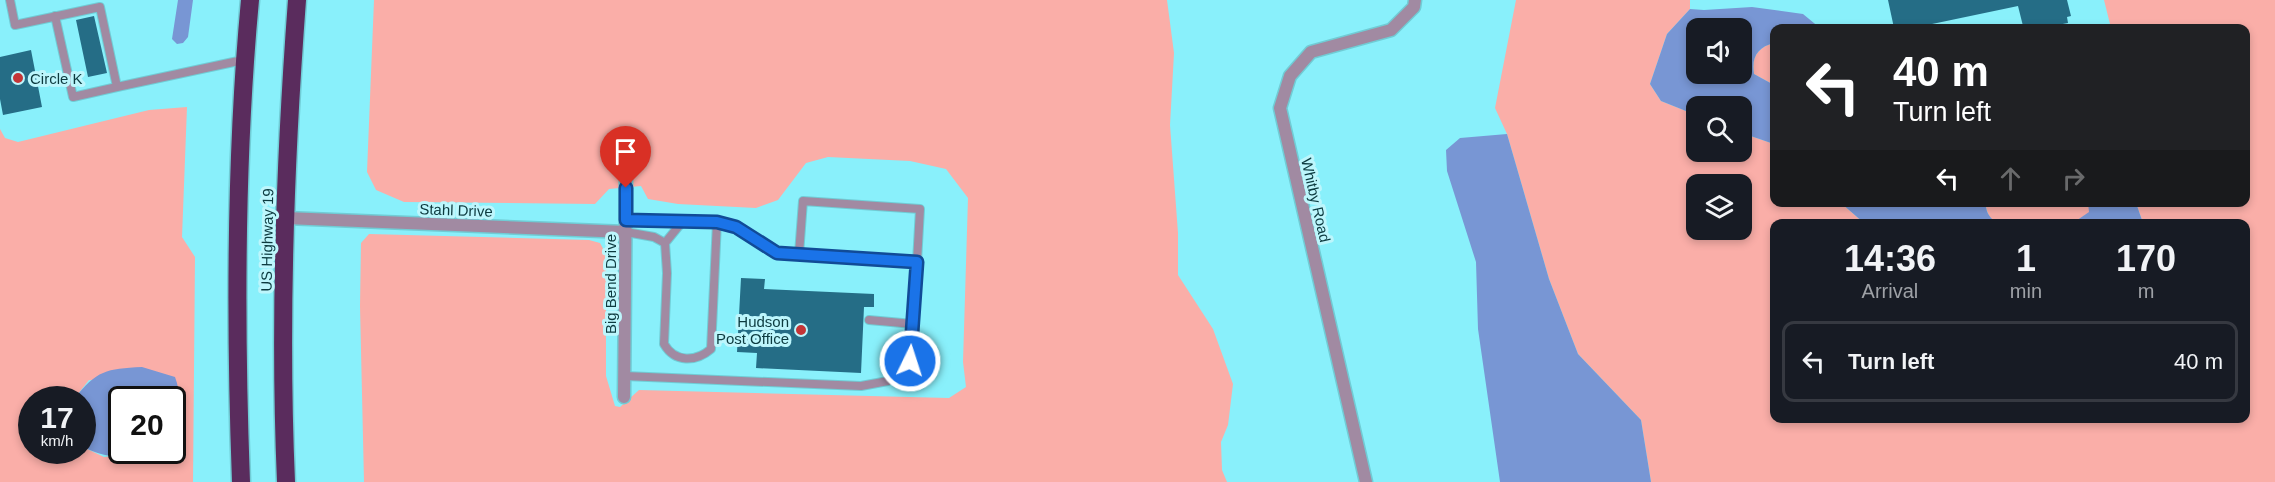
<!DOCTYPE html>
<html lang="en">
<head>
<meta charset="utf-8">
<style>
  :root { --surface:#171b24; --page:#20242c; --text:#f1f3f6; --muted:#9ea1a6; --line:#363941 }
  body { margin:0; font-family:Helvetica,sans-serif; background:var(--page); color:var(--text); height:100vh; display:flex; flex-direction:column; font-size:22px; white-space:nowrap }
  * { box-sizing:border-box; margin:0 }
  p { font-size:20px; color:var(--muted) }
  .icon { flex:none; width:33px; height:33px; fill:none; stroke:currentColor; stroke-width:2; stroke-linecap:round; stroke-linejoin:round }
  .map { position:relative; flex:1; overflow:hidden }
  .drawer { position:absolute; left:1770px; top:219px; width:480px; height:204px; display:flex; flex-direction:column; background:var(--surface); border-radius:12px; box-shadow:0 3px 9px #0003 }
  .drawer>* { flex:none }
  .banner { position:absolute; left:1770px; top:24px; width:480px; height:183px; border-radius:12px; box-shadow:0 3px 9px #0003; background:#202124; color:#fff; overflow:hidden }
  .fabs { position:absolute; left:1686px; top:18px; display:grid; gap:12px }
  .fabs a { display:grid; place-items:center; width:66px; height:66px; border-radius:12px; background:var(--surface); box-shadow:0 3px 9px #0003; font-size:30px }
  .speed { position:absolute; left:18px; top:386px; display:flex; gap:12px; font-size:30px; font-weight:700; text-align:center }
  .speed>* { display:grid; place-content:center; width:78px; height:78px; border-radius:50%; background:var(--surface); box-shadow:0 3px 9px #0003; line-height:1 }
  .speed small { font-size:15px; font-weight:400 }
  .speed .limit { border:3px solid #111; border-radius:9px; background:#fff; color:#111 }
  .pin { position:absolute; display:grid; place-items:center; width:51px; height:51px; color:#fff; margin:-62px -26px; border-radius:50% 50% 50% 0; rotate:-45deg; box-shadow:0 0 6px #0007 }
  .pin .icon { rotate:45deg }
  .me { position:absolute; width:66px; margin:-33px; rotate:4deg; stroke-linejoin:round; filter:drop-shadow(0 0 4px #0008) }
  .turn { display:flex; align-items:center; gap:21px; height:126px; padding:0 24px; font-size:27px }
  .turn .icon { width:78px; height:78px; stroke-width:2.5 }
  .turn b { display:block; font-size:42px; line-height:51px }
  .lanes { display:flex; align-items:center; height:57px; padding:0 24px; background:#0003; justify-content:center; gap:30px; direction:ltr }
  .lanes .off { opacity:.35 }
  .eta { display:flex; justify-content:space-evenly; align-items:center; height:102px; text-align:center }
  .eta b { font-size:36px; font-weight:600; line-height:42px }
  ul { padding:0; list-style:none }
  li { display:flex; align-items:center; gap:18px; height:81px; margin:0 12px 9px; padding:0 12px; border:3px solid var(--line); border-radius:12px }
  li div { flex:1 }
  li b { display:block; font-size:22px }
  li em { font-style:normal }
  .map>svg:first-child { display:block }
  .green { fill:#faaea8; fill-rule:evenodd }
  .water { fill:#7896d4; fill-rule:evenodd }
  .building { fill:#256d86 }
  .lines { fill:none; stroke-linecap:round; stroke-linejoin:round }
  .lane-casing { stroke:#70ccd5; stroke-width:10 }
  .street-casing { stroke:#70ccd5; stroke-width:15 }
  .highway-casing { stroke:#70ccd5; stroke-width:21 }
  .lane { stroke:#a18aa2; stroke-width:8 }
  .street { stroke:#a18aa2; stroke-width:12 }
  .highway { stroke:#5a2c5d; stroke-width:18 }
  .route-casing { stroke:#114b97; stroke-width:15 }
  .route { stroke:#1a73e8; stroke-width:10 }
  .poi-dot { fill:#c43537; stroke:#bdf6fc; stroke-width:2 }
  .labels { text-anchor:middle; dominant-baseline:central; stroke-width:6; stroke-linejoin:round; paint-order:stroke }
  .poi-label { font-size:15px; fill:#0c3a3f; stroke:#bdf6fc; text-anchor:start }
  .street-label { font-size:15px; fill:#0c3a3f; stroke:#bdf6fc }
</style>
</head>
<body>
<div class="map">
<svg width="2275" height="482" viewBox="0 0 2275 482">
  <rect width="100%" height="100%" fill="#89f0fb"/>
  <path class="green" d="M374,0H1167L1174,53L1170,125L1178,233V275L1213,329L1233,384L1228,425L1221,442L1222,470L1227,482H364L360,306L361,243L369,234L589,240L600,243L606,254V376L615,406L620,407L639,390L949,398L966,387L963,362L968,198L946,169L910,161L828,157L806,163L778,200L756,208L678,204L648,199L641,186L609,189L595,204L404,202L376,190L367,172Z
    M1516,0H1690V9L1667,34L1650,84L1661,101L1696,115V152H1742V133L1774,144V202L1841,203L1864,223L1774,224V418H2246V224L2143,223L2136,203L2246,202V28H2111L2104,0H2275V482H1651L1641,420L1578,354L1549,279L1507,134L1495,108ZM1696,184H1742V230H1696Z
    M1774,43V85L1754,74C1751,57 1758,47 1774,43Z
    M187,107L182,237L195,257L193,482H0V129L5,138L18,142L149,110ZM89,380L180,389C180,410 173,429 172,450H139L125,455L104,457L83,447L82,450H32V399H74Z
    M1986,202H2088L2090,212L2073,223L1997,224C1990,219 1985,211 1986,202Z"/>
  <path class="water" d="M178,0H193L188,37L183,43L177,44L172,39Z
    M1752,7L1803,14L1820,28H1774V43C1758,47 1751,57 1754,74L1774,85V144L1742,133V106H1696V115L1661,101L1650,84L1667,34L1690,9L1704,10ZM1742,28V74H1696V28Z
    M1507,134L1549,279L1578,354L1641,420L1651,482H1500L1478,329L1476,262L1447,171L1446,150L1460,138Z
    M1841,203H1986C1985,211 1990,219 1997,223H1864Z
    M2088,203H2136L2143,223H2073L2089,212Z
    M142,367L175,377C182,395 178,410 175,428L173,430L172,399H122V450H139C115,459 105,457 83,447L82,399H74C97,370 106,369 142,367Z"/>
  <path class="building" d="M1888,0H2067L2071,16L2067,17L2068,23L2052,26V28H2027L2026,25L2023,26L2018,6L1913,28H1894Z
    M94,16L107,73L88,77L76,20Z
    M31,50L42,107L3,115L0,99V57Z
    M741,278L765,279L764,289L874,294V307H864L861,373L756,368L757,353L737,352Z"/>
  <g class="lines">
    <defs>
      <path id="lane" d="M10,0L15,25L100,7L117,87L243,60
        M55,16L73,97L117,87
        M626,232L654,237L665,243L667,273L664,344C675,363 696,362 711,349L717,222
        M665,243L678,227L684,221
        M799,254L803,201L920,209L917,262
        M869,320L913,324
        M625,376L861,386L888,381L899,373L910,361L917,262L777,253L736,227L717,222L626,220"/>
      <path id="street" d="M286,218L626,232
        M624,397L626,172
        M1366,482L1280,108L1290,76L1311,52L1391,30L1414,7L1415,0"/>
      <path id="highway" d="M241,482C235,321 235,160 250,0
        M286,482C279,322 285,160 297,0"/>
    </defs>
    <use href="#lane" class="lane-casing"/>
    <use href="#street" class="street-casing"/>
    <use href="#highway" class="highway-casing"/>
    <use href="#lane" class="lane"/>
    <use href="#street" class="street"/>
    <use href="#highway" class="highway"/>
  </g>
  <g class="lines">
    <defs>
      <path id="route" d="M626,188V220L717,222L736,227L777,253L917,262L910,361"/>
    </defs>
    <use href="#route" class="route-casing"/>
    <use href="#route" class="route"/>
  </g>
  <g class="poi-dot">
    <circle cx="18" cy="78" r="6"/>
    <circle cx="801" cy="330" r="6"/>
  </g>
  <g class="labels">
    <g class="poi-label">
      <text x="30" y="78">Circle K</text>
      <text x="789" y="321" text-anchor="end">Hudson<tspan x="789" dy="17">Post Office</tspan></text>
    </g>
    <g class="street-label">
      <text transform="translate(1316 200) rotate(77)">Whitby Road</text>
      <text transform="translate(456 210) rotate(2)">Stahl Drive</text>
      <text transform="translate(267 240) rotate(-89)">US Highway 19</text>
      <text transform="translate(610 284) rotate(-90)">Big Bend Drive</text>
    </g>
  </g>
</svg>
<div class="fabs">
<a><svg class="icon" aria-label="sound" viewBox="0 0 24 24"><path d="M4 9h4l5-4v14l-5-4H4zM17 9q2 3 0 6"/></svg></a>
<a><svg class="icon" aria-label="search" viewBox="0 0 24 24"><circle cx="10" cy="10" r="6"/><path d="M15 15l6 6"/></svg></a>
<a><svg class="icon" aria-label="layers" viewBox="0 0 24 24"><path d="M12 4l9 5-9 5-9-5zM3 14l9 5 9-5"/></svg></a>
</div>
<div class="speed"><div>17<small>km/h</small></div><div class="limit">20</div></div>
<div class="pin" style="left:626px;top:188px;background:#d93025"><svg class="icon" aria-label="arrive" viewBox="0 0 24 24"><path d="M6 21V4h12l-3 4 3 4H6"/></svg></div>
<svg class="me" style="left:910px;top:361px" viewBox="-20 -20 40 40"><circle r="17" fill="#1a73e8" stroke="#fff" stroke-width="3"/><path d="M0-11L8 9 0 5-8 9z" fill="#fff"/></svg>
<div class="banner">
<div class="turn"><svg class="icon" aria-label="left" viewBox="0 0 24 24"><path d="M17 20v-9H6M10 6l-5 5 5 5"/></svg><div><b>40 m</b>Turn left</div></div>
<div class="lanes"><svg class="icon" aria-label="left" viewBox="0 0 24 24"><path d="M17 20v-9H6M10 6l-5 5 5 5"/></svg><svg class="icon off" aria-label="ahead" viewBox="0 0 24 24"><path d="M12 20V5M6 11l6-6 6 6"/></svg><svg class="icon off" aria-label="right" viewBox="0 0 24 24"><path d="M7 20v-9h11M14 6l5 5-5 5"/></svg></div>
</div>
<section class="drawer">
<div class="eta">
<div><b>14:36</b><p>Arrival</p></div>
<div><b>1</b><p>min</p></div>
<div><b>170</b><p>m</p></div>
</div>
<ul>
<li><svg class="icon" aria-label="left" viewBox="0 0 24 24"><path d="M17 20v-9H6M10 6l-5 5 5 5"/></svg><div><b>Turn left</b></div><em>40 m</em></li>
</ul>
</section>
</div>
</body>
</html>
